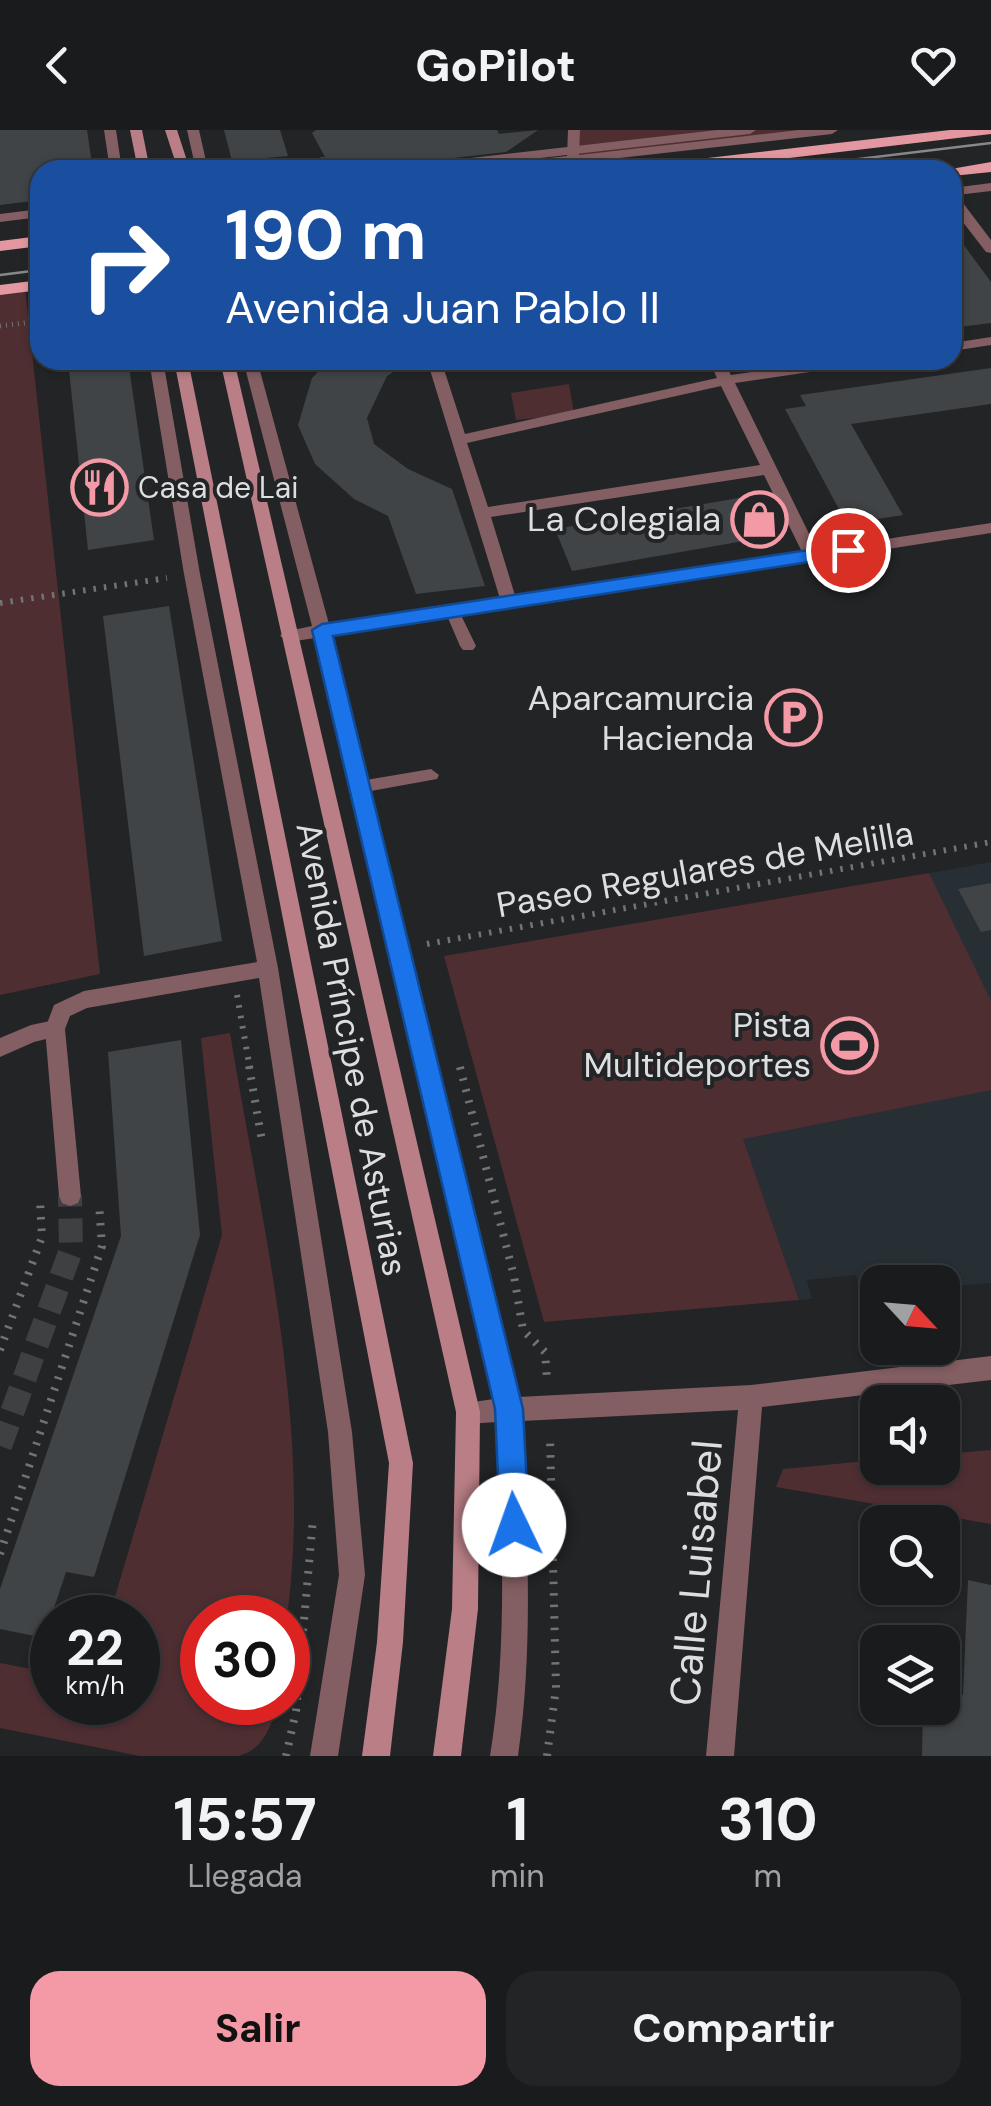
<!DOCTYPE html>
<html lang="es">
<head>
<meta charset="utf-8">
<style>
  :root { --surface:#1a1b1c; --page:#232425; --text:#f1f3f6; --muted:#9fa1a3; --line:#38393b; --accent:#f49aa6 }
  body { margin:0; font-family:"DM Sans",sans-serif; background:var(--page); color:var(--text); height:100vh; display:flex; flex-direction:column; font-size:38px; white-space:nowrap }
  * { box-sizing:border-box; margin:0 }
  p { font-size:32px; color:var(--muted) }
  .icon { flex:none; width:55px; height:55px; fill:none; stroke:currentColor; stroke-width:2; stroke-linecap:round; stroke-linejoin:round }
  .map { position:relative; height:1626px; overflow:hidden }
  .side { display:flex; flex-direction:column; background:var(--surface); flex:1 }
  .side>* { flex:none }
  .top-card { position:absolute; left:30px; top:30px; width:932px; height:210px; border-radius:30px; box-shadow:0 2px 8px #0004,0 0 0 2px var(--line); background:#1a4fa0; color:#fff; overflow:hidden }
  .needle { width:65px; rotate:116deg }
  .fabs { position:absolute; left:860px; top:1135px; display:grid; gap:20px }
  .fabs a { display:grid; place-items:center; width:100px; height:100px; border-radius:20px; background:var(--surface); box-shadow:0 2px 8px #0004,0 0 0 2px var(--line); font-size:50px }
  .speed { position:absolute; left:30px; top:1465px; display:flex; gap:20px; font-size:50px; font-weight:700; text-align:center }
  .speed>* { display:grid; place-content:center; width:130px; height:130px; border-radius:50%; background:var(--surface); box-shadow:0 2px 8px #0004,0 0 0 2px var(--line); line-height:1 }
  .speed small { font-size:25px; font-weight:400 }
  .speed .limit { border:15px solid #d22; background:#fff; color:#111 }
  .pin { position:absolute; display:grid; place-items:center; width:85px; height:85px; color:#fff; margin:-42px; border:5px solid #fff; border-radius:50%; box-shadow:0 2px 10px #0007 }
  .me { position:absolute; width:110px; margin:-55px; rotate:357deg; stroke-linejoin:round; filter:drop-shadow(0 0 8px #0008) }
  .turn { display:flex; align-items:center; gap:35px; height:210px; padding:0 30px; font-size:45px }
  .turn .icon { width:130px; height:130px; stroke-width:2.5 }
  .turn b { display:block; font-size:70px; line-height:85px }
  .eta { display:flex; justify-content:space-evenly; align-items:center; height:170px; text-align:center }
  .eta b { font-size:60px; font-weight:700; line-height:70px }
  .action { display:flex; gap:20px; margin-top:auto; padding:20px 30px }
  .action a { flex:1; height:115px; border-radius:30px; background:var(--accent); color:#111; font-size:40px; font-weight:700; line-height:115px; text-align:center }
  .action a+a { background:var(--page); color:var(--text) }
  header { display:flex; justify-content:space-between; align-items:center; height:130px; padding:0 30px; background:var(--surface); font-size:45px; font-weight:700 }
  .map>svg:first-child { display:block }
  .built { fill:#272f34 }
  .green { fill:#4f2e32 }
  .building { fill:#414446 }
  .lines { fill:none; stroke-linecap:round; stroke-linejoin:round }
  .minor-tunnel { stroke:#3e4042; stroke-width:24; stroke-dasharray:24 12; stroke-linecap:butt }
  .path-far2 { stroke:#717374; stroke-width:5; stroke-dasharray:1 5; stroke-linecap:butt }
  .path-far1 { stroke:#717374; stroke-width:6; stroke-dasharray:2.5 8; stroke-linecap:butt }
  .path { stroke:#717374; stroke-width:8; stroke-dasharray:2.5 9; stroke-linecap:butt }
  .service { fill:#835e62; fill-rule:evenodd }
  .pedestrian { fill:#835e62; fill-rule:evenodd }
  .minor { fill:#835e62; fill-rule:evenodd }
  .secondary { fill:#b97e86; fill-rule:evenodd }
  .primary { fill:#e397a1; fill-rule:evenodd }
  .tram { stroke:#868889; stroke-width:2.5 }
  .route { fill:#1a73e8; stroke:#114b97; stroke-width:2.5 }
  .labels { text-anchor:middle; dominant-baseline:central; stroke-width:8; stroke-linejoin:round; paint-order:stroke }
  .far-poi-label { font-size:30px; fill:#dddedf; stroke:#222426; text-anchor:start }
  .poi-label { font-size:35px; fill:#dddedf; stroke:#222426; text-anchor:end }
  .street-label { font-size:35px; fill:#dddedf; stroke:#222426 }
  .near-street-label { font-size:42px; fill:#dddedf; stroke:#222426 }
</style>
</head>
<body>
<header><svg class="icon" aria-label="back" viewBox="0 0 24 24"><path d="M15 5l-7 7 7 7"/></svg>GoPilot<svg class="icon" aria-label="heart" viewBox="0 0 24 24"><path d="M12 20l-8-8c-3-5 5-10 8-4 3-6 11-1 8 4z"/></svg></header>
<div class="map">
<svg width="991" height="1626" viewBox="0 0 991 1626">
  <rect width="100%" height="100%" fill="#222426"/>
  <path class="built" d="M991,732V1153L943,1157L942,1152H878L877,1163L861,1165L856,1145L807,1150L812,1169L799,1170L666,791Z"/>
  <path class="green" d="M574,0H815L573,28Z
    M25,159L100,844L0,865V162Z
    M569,254L574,284L516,290L511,263Z
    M929,743L991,871V960L743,1009L799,1170L544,1192L444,826Z
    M230,903C261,1092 313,1297 287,1487L202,1488V1572L279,1573C270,1596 265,1619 238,1626H140L0,1598V1533L52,1543V1572H138V1488L109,1487L222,1105L201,908Z
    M991,1320V1394L776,1357L783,1339L877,1330L878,1338H942L943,1324Z"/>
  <path class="building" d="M0,0H87L93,40H40V70L0,75Z
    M224,0H280L288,26L232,31Z
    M316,0H497L499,4L538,0L506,22L348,40L323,38L320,27H325L312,3Z
    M952,99L991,152V193L952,198Z
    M68,230H128L154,410L88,420Z
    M330,230H412L387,246L367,288L374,314L408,339L452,359L485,456L416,464L388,386L354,369L315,334L298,295L312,248Z
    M991,238V274L851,294L903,385L847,394L785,279L806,276L800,265Z
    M751,366L773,406L572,441L555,399Z
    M169,476L222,811L144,826L103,486Z
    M991,753V800L981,802L958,759Z
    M181,910L200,1105L94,1447L66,1442L44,1508L0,1499V1459L121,1106L108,922Z
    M968,1450L991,1455V1626H922L923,1578H942V1560L963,1565Z"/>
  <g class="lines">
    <path class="minor-tunnel" d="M0,1316L71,1120L70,1066"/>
    <path class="path-far2" d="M0,196L40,191"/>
    <path class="path-far1" d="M0,473L167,448
      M427,814L991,712
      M237,865L250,939"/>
    <path class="path" d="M249,936L262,1011
      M460,937L514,1146L523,1200L545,1222L547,1249
      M0,1220L42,1107L40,1070
      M0,1424L102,1116L99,1073
      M286,1626L296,1581L313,1389
      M547,1626L556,1558L550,1306"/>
    <path class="service" d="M452,476L459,481L476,516L473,520H463L460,516L445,481Z
      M431,639L439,645L437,649L360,663L352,657L360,651Z"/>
    <path class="pedestrian" d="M717,0H756L750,4L435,40H395L401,36Z
      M207,29L228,31L240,40L202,36L201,33Z
      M40,79V87L0,92V84Z
      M991,207V215L952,221V213Z
      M427,230H441L465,304L717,248L709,230H723L731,245L834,230H872L865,234L735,253L820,426L818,430H806L764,345L491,387L517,472L509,478L501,472ZM721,256L760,335L488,377L467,313Z
      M55,890L62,893L65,899L62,905L34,912L0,927V908L31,895Z"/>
    <path class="minor" d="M104,0H116L122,40H110Z
      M187,0H199L208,40H196Z
      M568,0H580L579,25L799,0H838L832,4L513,40H473L479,36L567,26Z
      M991,53V61L957,65L991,110V123L986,122L952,78V58Z
      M149,230H163L200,444L278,838L352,1302L365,1445L338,1626H310L339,1445L328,1302L259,848L87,878L70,886L65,899L81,1066L78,1073L70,1076L62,1073L59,1066L45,899L54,875L84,861L257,832L184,444Z
      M243,230H257L329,494L991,393V403L332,505L518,1267L751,1255L991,1226V1250L762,1277L734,1626H706L738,1280L522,1291C527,1403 534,1514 518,1626H490C508,1515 502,1404 497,1292L468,1294L459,1290L456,1282L459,1274L494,1269L315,508L289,512L280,506L283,502L312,496Z"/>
    <path class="secondary" d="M130,0H142L150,40H138Z
      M165,0H177L190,40H178Z
      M174,230H188L413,1333L403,1512L390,1626H362L377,1512L389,1333Z
      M220,230H234L480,1282L478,1479L461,1626H433L452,1479L456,1282Z"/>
    <path class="primary" d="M950,0H991V4L688,40H639L647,35Z
      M991,32V42L952,46V40H945Z
      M40,106V116L0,121V111Z
      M40,150V160L0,165V155Z"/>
    <path class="tram" d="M768,40L991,13
      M0,145L40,140"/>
  </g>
  <path class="route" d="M848,414L857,420L854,425L333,506L523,1279L529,1395L524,1405L514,1409L504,1405L500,1395L495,1279L312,500L322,494Z"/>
  <defs>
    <symbol id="restaurant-ring" viewBox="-11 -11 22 22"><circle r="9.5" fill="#222426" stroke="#f49aa6" stroke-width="1.5"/><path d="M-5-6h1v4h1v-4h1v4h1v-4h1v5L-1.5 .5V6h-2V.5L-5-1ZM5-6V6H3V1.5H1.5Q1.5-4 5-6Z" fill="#f49aa6"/></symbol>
    <symbol id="shop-ring" viewBox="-11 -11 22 22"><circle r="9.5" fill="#222426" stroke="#f49aa6" stroke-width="1.5"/><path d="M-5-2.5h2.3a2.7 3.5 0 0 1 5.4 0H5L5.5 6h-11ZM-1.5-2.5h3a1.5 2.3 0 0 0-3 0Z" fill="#f49aa6"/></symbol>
    <symbol id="parking-ring" viewBox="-11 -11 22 22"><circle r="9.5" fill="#222426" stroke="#f49aa6" stroke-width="1.5"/><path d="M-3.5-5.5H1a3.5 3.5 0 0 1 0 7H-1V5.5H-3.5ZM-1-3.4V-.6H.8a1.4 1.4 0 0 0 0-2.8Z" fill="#f49aa6"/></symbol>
    <symbol id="stadium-ring" viewBox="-11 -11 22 22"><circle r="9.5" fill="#222426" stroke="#f49aa6" stroke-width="1.5"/><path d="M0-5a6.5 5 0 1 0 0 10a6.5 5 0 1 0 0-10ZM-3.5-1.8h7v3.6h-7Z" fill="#f49aa6"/></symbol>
  </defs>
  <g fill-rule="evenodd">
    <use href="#restaurant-ring" x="68" y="326" width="63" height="63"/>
    <use href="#shop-ring" x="728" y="358" width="63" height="63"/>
    <use href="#parking-ring" x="762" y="556" width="63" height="63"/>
    <use href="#stadium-ring" x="818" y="884" width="63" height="63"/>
  </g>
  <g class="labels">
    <g class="far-poi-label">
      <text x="138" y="357">Casa de Lai</text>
    </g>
    <g class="poi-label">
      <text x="721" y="389">La Colegiala</text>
      <text x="754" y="568">Aparcamurcia<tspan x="754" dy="40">Hacienda</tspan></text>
      <text x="811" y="895">Pista<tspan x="811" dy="40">Multideportes</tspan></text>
    </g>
    <g class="street-label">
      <text transform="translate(705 739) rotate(-10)">Paseo Regulares de Melilla</text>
      <text transform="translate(352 919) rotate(79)">Avenida Príncipe de Asturias</text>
    </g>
    <g class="near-street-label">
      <text transform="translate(696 1443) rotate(-85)">Calle Luisabel</text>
    </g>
  </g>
</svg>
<div class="fabs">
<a><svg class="needle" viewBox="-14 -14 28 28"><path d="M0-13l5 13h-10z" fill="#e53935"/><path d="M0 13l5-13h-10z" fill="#9fa1a3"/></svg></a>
<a><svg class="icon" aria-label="sound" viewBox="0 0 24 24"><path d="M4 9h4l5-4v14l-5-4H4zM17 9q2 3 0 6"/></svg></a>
<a><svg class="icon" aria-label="search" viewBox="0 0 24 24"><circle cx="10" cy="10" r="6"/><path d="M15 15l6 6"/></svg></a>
<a><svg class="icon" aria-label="layers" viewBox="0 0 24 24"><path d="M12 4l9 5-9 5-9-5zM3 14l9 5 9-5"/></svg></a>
</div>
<div class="speed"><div>22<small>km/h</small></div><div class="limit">30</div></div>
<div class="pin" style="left:848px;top:420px;background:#d93025"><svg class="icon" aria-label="arrive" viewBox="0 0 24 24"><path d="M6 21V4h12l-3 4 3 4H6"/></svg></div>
<svg class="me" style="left:514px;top:1395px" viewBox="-20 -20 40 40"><circle r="19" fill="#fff"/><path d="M0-13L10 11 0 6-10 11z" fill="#1a73e8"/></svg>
<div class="top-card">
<div class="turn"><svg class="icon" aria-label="right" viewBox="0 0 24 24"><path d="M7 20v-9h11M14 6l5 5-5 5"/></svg><div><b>190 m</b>Avenida Juan Pablo II</div></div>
</div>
</div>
<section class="side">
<div class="eta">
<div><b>15:57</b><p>Llegada</p></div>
<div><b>1</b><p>min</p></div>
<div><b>310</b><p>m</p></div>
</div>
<div class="action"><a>Salir</a><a>Compartir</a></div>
</section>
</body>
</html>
